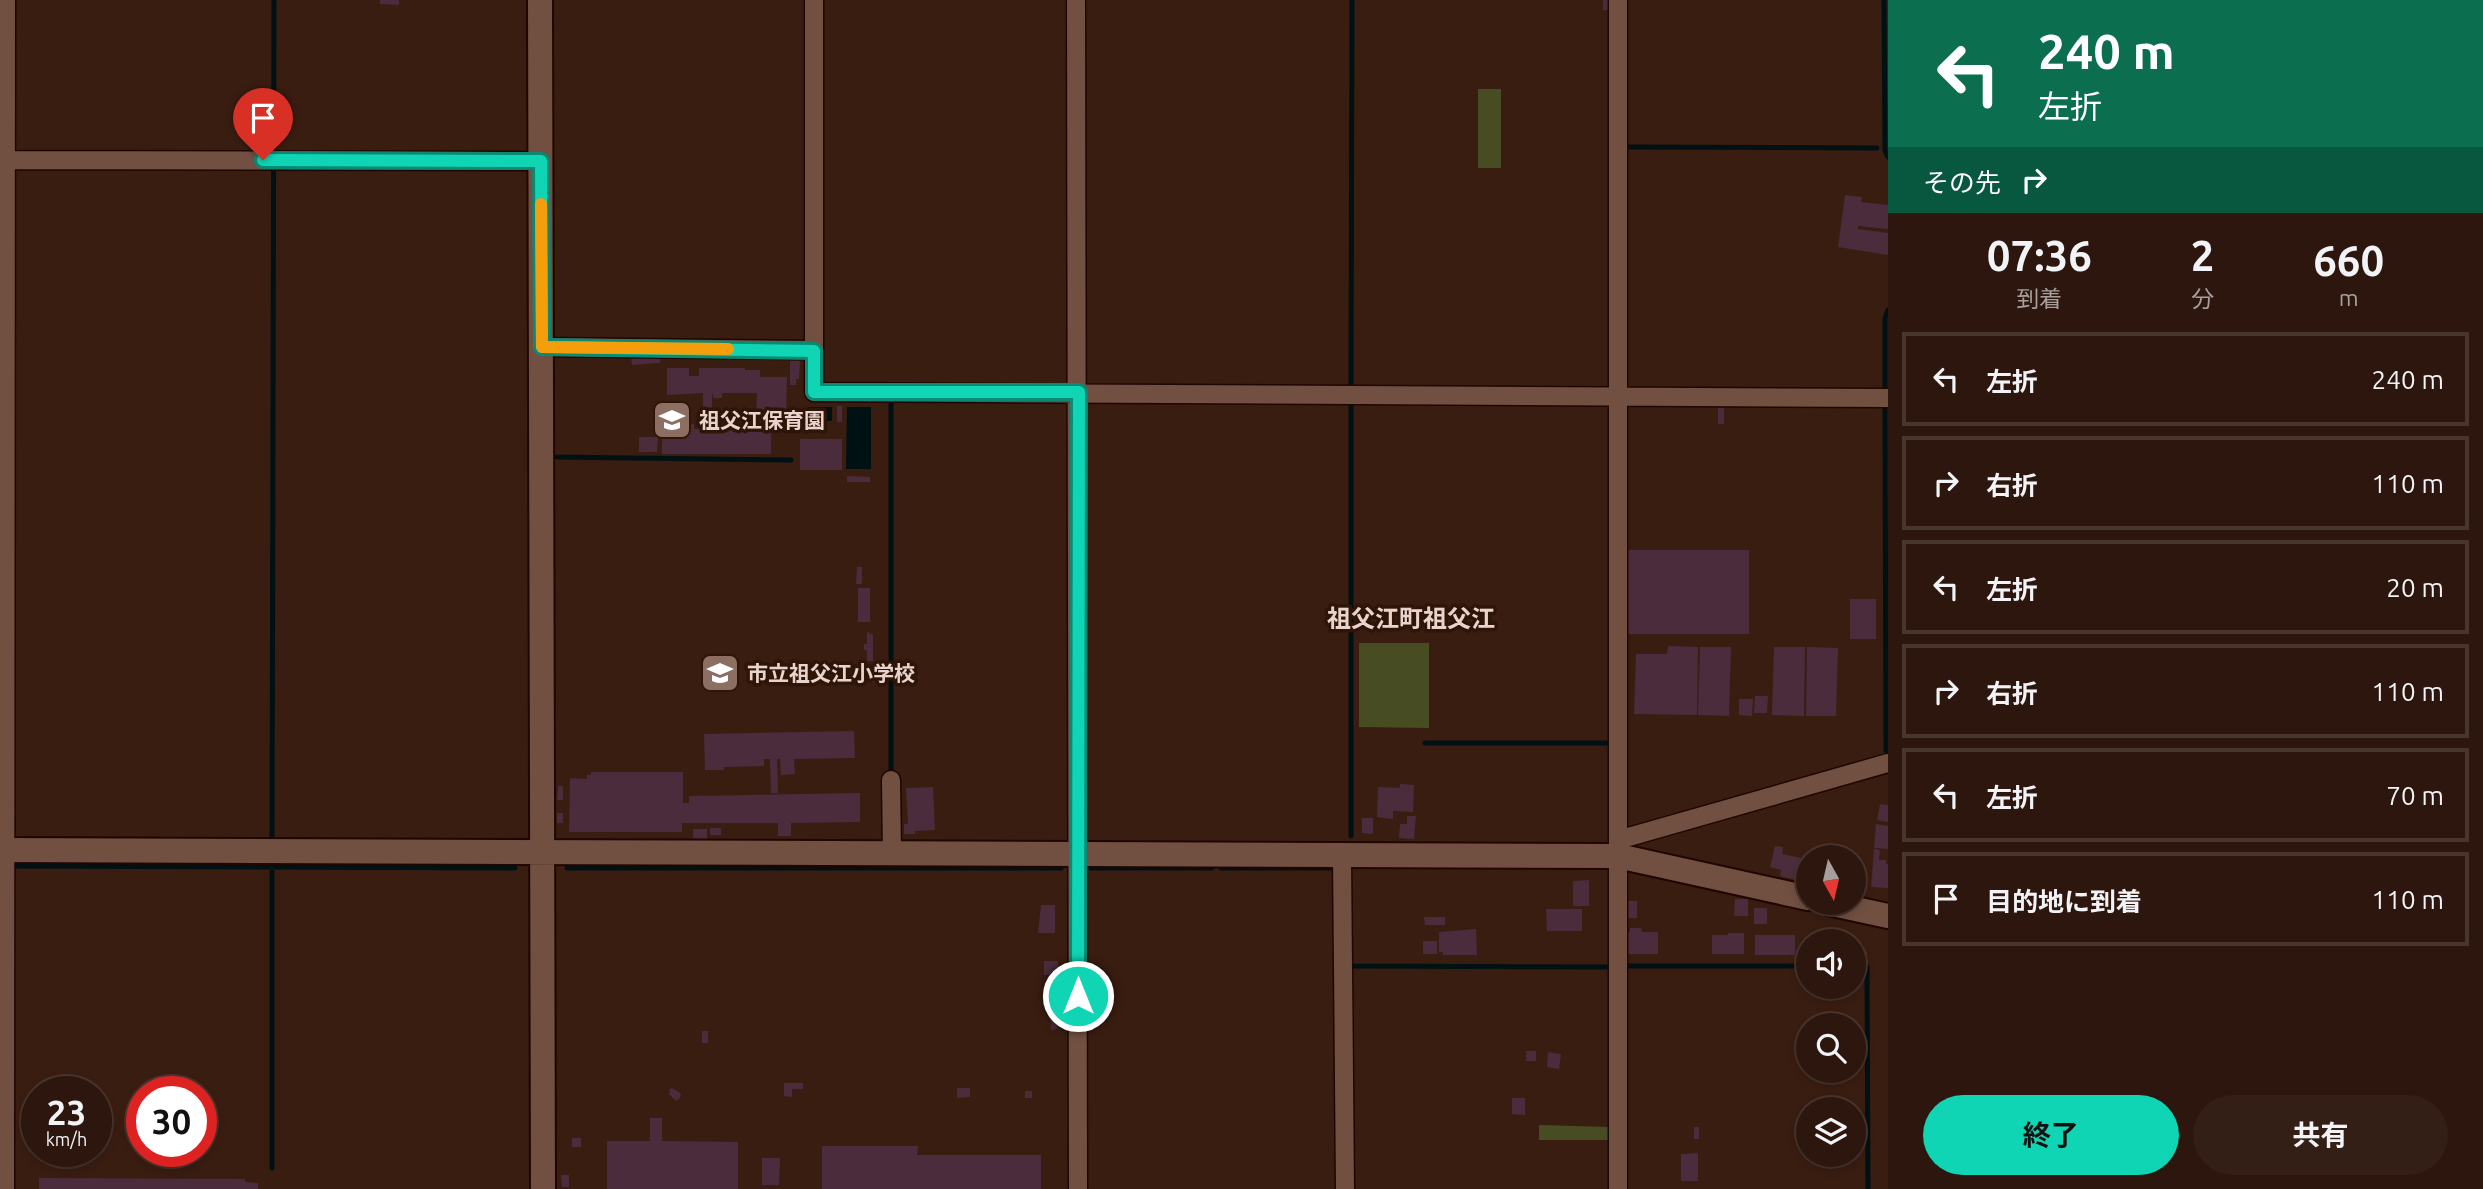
<!DOCTYPE html>
<html lang="ja">
<head>
<meta charset="utf-8">
<style>
  :root { --surface:#2c160d; --page:#341f16; --text:#f1f3f6; --muted:#a69f9d; --line:#48352e; --accent:#0fd5b4 }
  body { margin:0; font-family:Ubuntu,"Noto Sans JP",sans-serif; background:var(--page); color:var(--text); height:100vh; display:flex; flex-direction:column; font-size:26px; white-space:nowrap }
  * { box-sizing:border-box; margin:0 }
  p { font-size:23px; color:var(--muted) }
  .icon { flex:none; width:38px; height:38px; fill:none; stroke:currentColor; stroke-width:2; stroke-linecap:round; stroke-linejoin:round }
  .map { position:relative; flex:1; overflow:hidden }
  .drawer { display:flex; flex-direction:column; background:var(--surface); width:595px }
  .drawer>* { flex:none }
  .hud { background:#0b6e4f; color:#fff; overflow:hidden }
  .needle { width:46px; rotate:172deg }
  .fabs { position:absolute; left:1796px; top:845px; display:grid; gap:14px }
  .fabs a { display:grid; place-items:center; width:70px; height:70px; border-radius:50%; background:var(--surface); box-shadow:0 4px 10px #0003,0 0 0 2px var(--line); font-size:35px }
  .speed { position:absolute; left:21px; top:1076px; display:flex; gap:14px; font-size:35px; font-weight:700; text-align:center }
  .speed>* { display:grid; place-content:center; width:91px; height:91px; border-radius:50%; background:var(--surface); box-shadow:0 4px 10px #0003,0 0 0 2px var(--line); line-height:1 }
  .speed small { font-size:18px; font-weight:400 }
  .speed .limit { border:10px solid #d22; background:#fff; color:#111 }
  .pin { position:absolute; display:grid; place-items:center; width:60px; height:60px; color:#fff; margin:-72px -30px; border-radius:50% 50% 50% 0; rotate:-45deg; box-shadow:0 0 7px #0007 }
  .pin .icon { rotate:45deg }
  .me { position:absolute; width:77px; margin:-38px; rotate:0deg; stroke-linejoin:round; filter:drop-shadow(0 0 5px #0008) }
  .turn { display:flex; align-items:center; gap:24px; height:147px; padding:0 35px; font-size:32px }
  .turn .icon { width:91px; height:91px; stroke-width:2.5 }
  .turn b { display:block; font-size:49px; line-height:60px }
  .then { display:flex; align-items:center; height:66px; padding:0 35px; background:#0003; gap:14px; font-size:26px }
  .eta { display:flex; justify-content:space-evenly; align-items:center; height:119px; text-align:center }
  .eta b { font-size:42px; font-weight:700; line-height:49px }
  .cta { display:flex; gap:14px; margin-top:auto; padding:14px 35px }
  .cta a { flex:1; height:80px; border-radius:42px; background:var(--accent); color:#111; font-size:28px; font-weight:700; line-height:80px; text-align:center }
  .cta a+a { background:var(--page); color:var(--text) }
  ul { padding:0; list-style:none }
  li { display:flex; align-items:center; gap:21px; height:94px; margin:0 14px 10px; padding:0 21px; border:4px solid var(--line); border-radius:0px }
  li div { flex:1 }
  li b { display:block; font-size:26px }
  li em { font-style:normal }
  main { display:flex; flex:1; min-height:0 }
  .map>svg:first-child { display:block }
  .green { fill:#474c23 }
  .water { fill:#001114 }
  .lines { fill:none; stroke-linecap:round; stroke-linejoin:round }
  .stream { stroke:#001114; stroke-width:5 }
  .building { fill:#4a2c3c; fill-rule:evenodd }
  .street-casing { stroke:#200600; stroke-width:21 }
  .secondary-casing { stroke:#200600; stroke-width:28 }
  .street { stroke:#715042; stroke-width:18 }
  .secondary { stroke:#715042; stroke-width:24 }
  .route-casing { stroke:#0a8a75; stroke-width:18 }
  .route { stroke:#0fd5b4; stroke-width:12 }
  .slow { stroke:#f59e0b; stroke-width:12 }
  .labels { text-anchor:middle; dominant-baseline:central; stroke-width:7; stroke-linejoin:round; paint-order:stroke }
  .poi-label { font-size:21px; font-weight:bold; fill:#e8d4cc; stroke:#2f1408; text-anchor:start }
  .quarter-label { font-size:24px; font-weight:bold; fill:#e8d4cc; stroke:#2f1408 }
</style>
</head>
<body>
<main>
<div class="map">
<svg width="1888" height="1189" viewBox="0 0 1888 1189">
  <rect width="100%" height="100%" fill="#3a1d11"/>
  <path class="green" d="M1478,89H1501V168H1478Z
    M1359,643H1429V728L1359,727Z
    M1539,1125L1610,1127V1140H1539Z"/>
  <path class="water" d="M808,407H832V421H808Z
    M847,407H871V469H846Z"/>
  <g class="lines">
    <path class="stream" d="M1884,0L1885,151L1888,157
      M1627,147L1877,148
      M1351,387L1352,0
      M1885,390V318L1888,310
      M1351,401V836
      M1885,405L1886,751
      M557,457L791,460
      M1425,743H1606
      M891,770V400
      M272,841L274,0
      M12,866L515,868
      M567,868H1061
      M1091,868H1212
      M1221,868H1338
      M1350,961V966L1608,967
      M1626,966H1808
      M1853,966L1867,967L1868,1189
      M272,1168V867"/>
  </g>
  <path class="building" d="M380,0H399V5L380,4Z
    M1603,0H1608L1609,10H1603Z
    M1845,195L1862,197L1861,202L1888,205V229L1858,226V229L1888,233V255L1838,247Z
    M631,356H660V363L632,365Z
    M790,361H800L799,379H796V385H790Z
    M667,368H689V376H699V368H745V370H760V377H787L786,417H771V454H662V429H684V424H694V429H703V393L667,395ZM712,393L714,398H722V393H757L756,420H760V429H740V424H729V429H712Z
    M837,406H842V422H837Z
    M1718,408H1724V424H1718Z
    M808,424L822,425V432H807Z
    M639,437H658L657,452H639Z
    M800,439H842V470H800Z
    M847,476L870,477V482H847Z
    M1627,550H1749V634H1627Z
    M857,567H862V584H856Z
    M858,588H870V622H858Z
    M1850,599H1876V639H1850Z
    M867,632L873,635V661H867V650H864V644H867Z
    M1668,646L1698,647L1697,715L1634,714L1636,654H1667Z
    M1700,647H1731L1729,716L1698,715Z
    M1774,647H1805L1804,716L1772,715Z
    M1807,647L1838,648L1836,716H1806Z
    M863,668H874V682H863Z
    M1755,696H1768L1767,713H1754Z
    M1739,699H1753L1752,716L1739,715Z
    M854,731L855,758L794,759L795,774L781,775L780,759H777L778,793H771L770,759H764V766L724,767V770H705L704,734Z
    M591,772H683V803H689V796L860,793V822L791,823V836H778V823H682V832H569L570,778L587,779V775H591Z
    M1400,784L1414,785L1413,812L1393,811V819L1377,817L1378,787L1400,788Z
    M558,786H563V800H557Z
    M933,787L935,830L915,831V834H904V824H908L906,788Z
    M1880,804L1888,805V822L1877,820Z
    M557,813H563V823H557Z
    M1407,816H1416L1414,839L1399,838L1400,824H1407Z
    M1362,818H1373V834L1362,833Z
    M1876,824L1888,826V849L1874,848Z
    M710,828H721V835H710Z
    M693,829H707V839H693Z
    M1775,846L1783,847L1782,854L1801,858L1797,874L1802,875L1801,881L1780,876L1781,870L1770,867Z
    M1874,849L1880,850L1879,860H1886V864H1888V888L1871,887Z
    M1589,880V906H1573V881Z
    M1735,899H1748V916H1734Z
    M1627,901H1637V918H1627Z
    M1041,905H1055V933H1038Z
    M1754,908H1767V924H1754Z
    M1546,909H1582V931H1547Z
    M1424,917H1445V925H1425Z
    M1630,928H1641L1642,932H1658V954H1627V932H1630Z
    M1476,929L1477,955H1443V952H1439V932Z
    M1728,933H1744V954H1712V935H1728Z
    M1755,935H1795V955H1755Z
    M1423,941H1437V954H1423Z
    M1856,952H1867V958H1856Z
    M1044,961H1058V975H1044Z
    M1049,992H1058V998H1049L1046,993Z
    M1047,999H1057L1056,1012H1051Z
    M1051,1014H1056L1057,1029L1051,1030Z
    M702,1031H708V1043H702Z
    M1526,1051H1536V1061H1526Z
    M1548,1052L1561,1054L1559,1069L1547,1067Z
    M784,1083H803V1089H792V1097L784,1096Z
    M672,1088L680,1093L681,1096L678,1100H675L669,1094L670,1089Z
    M957,1088H970V1097L957,1098Z
    M1025,1091H1032V1098H1025Z
    M1512,1098H1525V1115L1512,1114Z
    M650,1118H662V1141L738,1142V1189H607V1141H650Z
    M1694,1127H1699V1139H1694Z
    M572,1138H581V1147H572Z
    M822,1146H918L917,1155H1041V1189H822Z
    M1698,1153V1181H1681V1154Z
    M762,1158H780L779,1185H762Z
    M561,1175H569V1187H562Z
    M39,1178L245,1179V1182L258,1183V1189H39Z"/>
  <g class="lines">
    <defs>
      <path id="street" d="M814,0V392L1888,398
        M1076,0L1078,1189
        M1618,0V1189
        M6,160L541,161
        M542,347L814,350
        M891,780L892,853
        M1618,840L1888,763
        M1342,856L1345,1189
        M5,1189L6,0"/>
      <path id="secondary" d="M540,0L543,1189
        M0,850L1618,856L1808,898
        M1828,903L1888,916"/>
    </defs>
    <use href="#street" class="street-casing"/>
    <use href="#secondary" class="secondary-casing"/>
    <use href="#street" class="street"/>
    <use href="#secondary" class="secondary"/>
  </g>
  <g class="lines">
    <defs>
      <path id="route" d="M263,160L541,161L542,347L814,351V392H1079L1078,996"/>
    </defs>
    <use href="#route" class="route-casing"/>
    <use href="#route" class="route"/>
    <path class="slow" d="M541,204L542,347L728,349"/>
  </g>
  <defs>
    <symbol id="school-square" viewBox="-11 -11 22 22"><rect x="-9" y="-9" width="18" height="18" rx="4" fill="#8d6e63" stroke="#2f1408"/><path d="M0-5L7-2L0 1L-7-2ZM-4 1L0 2.5L4 1V4Q0 6-4 4Z" fill="#fff"/></symbol>
  </defs>
  <g fill-rule="evenodd">
    <use href="#school-square" x="650" y="398" width="44" height="44"/>
    <use href="#school-square" x="698" y="651" width="44" height="44"/>
  </g>
  <g class="labels">
    <g class="poi-label">
      <text x="699" y="420">祖父江保育園</text>
      <text x="747" y="673">市立祖父江小学校</text>
    </g>
    <g class="quarter-label">
      <text x="1411" y="618">祖父江町祖父江</text>
    </g>
  </g>
</svg>
<div class="fabs">
<a><svg class="needle" viewBox="-14 -14 28 28"><path d="M0-13l5 13h-10z" fill="#e53935"/><path d="M0 13l5-13h-10z" fill="#a69f9d"/></svg></a>
<a><svg class="icon" aria-label="sound" viewBox="0 0 24 24"><path d="M4 9h4l5-4v14l-5-4H4zM17 9q2 3 0 6"/></svg></a>
<a><svg class="icon" aria-label="search" viewBox="0 0 24 24"><circle cx="10" cy="10" r="6"/><path d="M15 15l6 6"/></svg></a>
<a><svg class="icon" aria-label="layers" viewBox="0 0 24 24"><path d="M12 4l9 5-9 5-9-5zM3 14l9 5 9-5"/></svg></a>
</div>
<div class="speed"><div>23<small>km/h</small></div><div class="limit">30</div></div>
<div class="pin" style="left:263px;top:160px;background:#d93025"><svg class="icon" aria-label="arrive" viewBox="0 0 24 24"><path d="M6 21V4h12l-3 4 3 4H6"/></svg></div>
<svg class="me" style="left:1078px;top:996px" viewBox="-20 -20 40 40"><circle r="17" fill="#0fd5b4" stroke="#fff" stroke-width="3"/><path d="M0-11L8 9 0 5-8 9z" fill="#fff"/></svg>
</div>
<section class="drawer">
<div class="hud">
<div class="turn"><svg class="icon" aria-label="left" viewBox="0 0 24 24"><path d="M17 20v-9H6M10 6l-5 5 5 5"/></svg><div><b>240 m</b>左折</div></div>
<div class="then">その先<svg class="icon" aria-label="right" viewBox="0 0 24 24"><path d="M7 20v-9h11M14 6l5 5-5 5"/></svg></div>
</div>
<div class="eta">
<div><b>07:36</b><p>到着</p></div>
<div><b>2</b><p>分</p></div>
<div><b>660</b><p>m</p></div>
</div>
<ul>
<li><svg class="icon" aria-label="left" viewBox="0 0 24 24"><path d="M17 20v-9H6M10 6l-5 5 5 5"/></svg><div><b>左折</b></div><em>240 m</em></li>
<li><svg class="icon" aria-label="right" viewBox="0 0 24 24"><path d="M7 20v-9h11M14 6l5 5-5 5"/></svg><div><b>右折</b></div><em>110 m</em></li>
<li><svg class="icon" aria-label="left" viewBox="0 0 24 24"><path d="M17 20v-9H6M10 6l-5 5 5 5"/></svg><div><b>左折</b></div><em>20 m</em></li>
<li><svg class="icon" aria-label="right" viewBox="0 0 24 24"><path d="M7 20v-9h11M14 6l5 5-5 5"/></svg><div><b>右折</b></div><em>110 m</em></li>
<li><svg class="icon" aria-label="left" viewBox="0 0 24 24"><path d="M17 20v-9H6M10 6l-5 5 5 5"/></svg><div><b>左折</b></div><em>70 m</em></li>
<li><svg class="icon" aria-label="arrive" viewBox="0 0 24 24"><path d="M6 21V4h12l-3 4 3 4H6"/></svg><div><b>目的地に到着</b></div><em>110 m</em></li>
</ul>
<div class="cta"><a>終了</a><a>共有</a></div>
</section>
</main>
</body>
</html>
